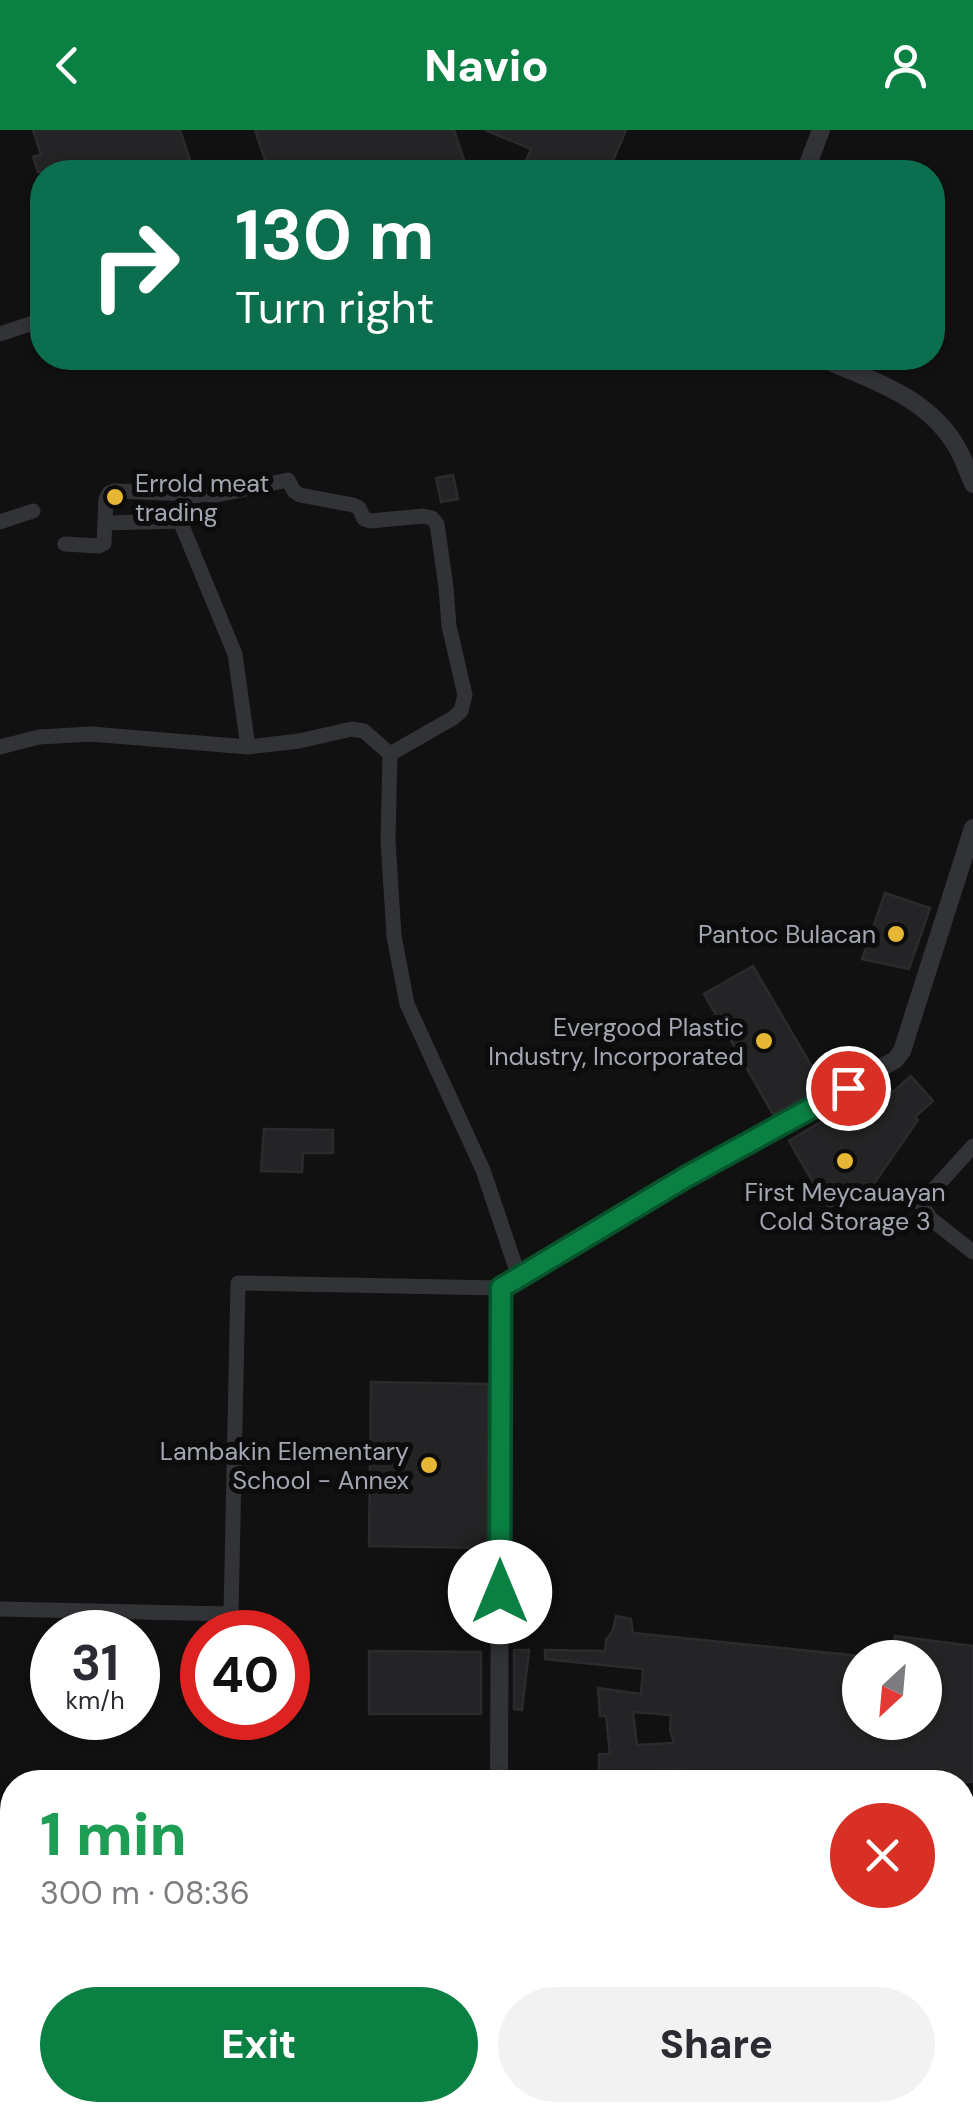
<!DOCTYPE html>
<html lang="en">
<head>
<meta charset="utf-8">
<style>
  :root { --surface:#fff; --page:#f2f2f3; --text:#2b2b33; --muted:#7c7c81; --accent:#0b8043 }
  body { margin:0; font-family:"DM Sans",sans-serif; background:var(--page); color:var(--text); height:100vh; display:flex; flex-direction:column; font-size:38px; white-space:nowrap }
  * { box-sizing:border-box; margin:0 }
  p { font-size:32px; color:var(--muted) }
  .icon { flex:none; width:55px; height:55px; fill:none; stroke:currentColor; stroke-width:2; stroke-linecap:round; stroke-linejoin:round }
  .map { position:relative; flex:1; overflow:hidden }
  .details { position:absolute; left:0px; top:1640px; width:975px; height:352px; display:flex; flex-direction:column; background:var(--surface); border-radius:40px 40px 0 0; box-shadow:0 2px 8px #0004 }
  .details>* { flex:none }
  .hud { position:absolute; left:30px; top:30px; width:915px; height:210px; border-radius:40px; box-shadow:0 2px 8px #0004; background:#0b6e4f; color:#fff; overflow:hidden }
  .needle { width:65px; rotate:206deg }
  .controls { position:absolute; left:842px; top:1510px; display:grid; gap:20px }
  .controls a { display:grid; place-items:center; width:100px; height:100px; border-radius:50%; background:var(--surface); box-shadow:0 2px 8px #0004; font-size:50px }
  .speed { position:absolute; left:30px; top:1480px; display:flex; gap:20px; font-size:50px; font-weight:700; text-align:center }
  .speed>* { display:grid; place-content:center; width:130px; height:130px; border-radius:50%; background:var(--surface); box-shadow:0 2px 8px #0004; line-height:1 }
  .speed small { font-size:25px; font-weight:400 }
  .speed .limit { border:15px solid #d22; background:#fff; color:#111 }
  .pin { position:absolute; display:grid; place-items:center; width:85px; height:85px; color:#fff; margin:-42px; border:5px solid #fff; border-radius:50%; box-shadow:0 2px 10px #0007 }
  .me { position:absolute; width:110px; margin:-55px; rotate:0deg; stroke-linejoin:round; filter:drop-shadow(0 0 8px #0008) }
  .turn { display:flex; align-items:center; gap:35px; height:210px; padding:0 40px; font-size:45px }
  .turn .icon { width:130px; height:130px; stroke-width:2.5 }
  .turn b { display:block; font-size:70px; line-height:85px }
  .round { display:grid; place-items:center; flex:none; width:105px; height:105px; border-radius:52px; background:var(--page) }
  .head { display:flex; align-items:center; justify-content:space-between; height:170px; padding:0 40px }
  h1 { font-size:60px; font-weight:800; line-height:75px; color:#1e9e55 }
  .button { display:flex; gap:20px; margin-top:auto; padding:20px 40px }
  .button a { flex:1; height:115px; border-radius:60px; background:var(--accent); color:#fff; font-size:40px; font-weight:800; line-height:115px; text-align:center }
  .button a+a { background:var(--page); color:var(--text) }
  header { display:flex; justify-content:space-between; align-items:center; height:130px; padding:0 40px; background:var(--accent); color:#fff; font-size:45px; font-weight:800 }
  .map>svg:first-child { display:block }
  .building { fill:#242426; stroke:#2b2b2e; stroke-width:2.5; fill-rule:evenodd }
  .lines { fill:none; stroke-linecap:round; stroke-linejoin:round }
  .minor { stroke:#323337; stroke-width:15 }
  .tertiary { stroke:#323337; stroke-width:18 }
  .route-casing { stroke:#07532c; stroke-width:25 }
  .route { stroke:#0b8043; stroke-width:18 }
  .poi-dot { fill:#e7b634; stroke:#0c0c0d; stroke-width:4 }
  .labels { text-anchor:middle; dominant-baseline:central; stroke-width:10; stroke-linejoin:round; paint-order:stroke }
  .poi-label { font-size:25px; fill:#a3a7b2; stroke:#0c0c0d; text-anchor:end }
</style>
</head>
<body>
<header><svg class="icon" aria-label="back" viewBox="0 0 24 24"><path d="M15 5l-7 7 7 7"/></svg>Navio<svg class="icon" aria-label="person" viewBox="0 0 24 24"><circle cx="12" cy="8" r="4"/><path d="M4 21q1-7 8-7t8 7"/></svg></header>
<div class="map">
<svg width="973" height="1992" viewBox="0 0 973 1992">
  <rect width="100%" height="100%" fill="#111112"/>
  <path class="building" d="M33,0H180L194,42H38L33,27L41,24Z
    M255,0H454L465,33L433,42H269Z
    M485,0H626L608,42H521L531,19Z
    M453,345L458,369L441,372L436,348Z
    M885,763L930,778L909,839L862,829Z
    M753,836L823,956L773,984L704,864Z
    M911,946L933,971L915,987L918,990L875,1052L828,1078L789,1011L885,953L893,962Z
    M264,999L333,1000V1023H303L302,1042L261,1041Z
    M371,1252L488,1254L487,1418L369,1416Z
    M616,1486L631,1489L633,1503L860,1526V1592H925V1528H892L895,1506L973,1516V1652H686L682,1640L635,1642V1645H599V1624H610L606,1586H600L598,1558L641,1564L643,1539L545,1529V1520L605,1521L606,1510L613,1500ZM633,1582L671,1585L670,1600L674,1613L637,1615Z
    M514,1520H529L522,1580L514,1579Z
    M369,1521L481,1522V1584H369Z
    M371,1980H450L445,1992H397Z
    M553,1980H588L584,1992H548Z
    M676,1980H710L707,1992H673Z
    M820,1980H973V1992H849L819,1985Z"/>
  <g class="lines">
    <path class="minor" d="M0,204L42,190
      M180,391L235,524L248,617
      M0,392L33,381
      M105,393L180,391L197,364
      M65,414L99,416L104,413L106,369L109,363L114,361L217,365L288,350L294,361L300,365L353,375L359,378L364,389L370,391L423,386L432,388L437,394L446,457L449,496L465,565L461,581L453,588L390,624
      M0,617L39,607L91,604L248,617L299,611L352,599L364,601L390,624L388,710L394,806L407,874L483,1040L519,1147
      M973,1016L926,1068L923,1078L931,1089L973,1122
      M0,1479L231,1484L238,1153L501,1158"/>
    <path class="tertiary" d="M805,42L821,0
      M821,228C869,249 923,265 953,311C962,324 967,339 973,354
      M499,1652L501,1158L686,1047L895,930L902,921L973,698
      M460,1992L466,1980"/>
  </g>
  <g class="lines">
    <defs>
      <path id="route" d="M500,1462L501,1158L686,1047L848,958"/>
    </defs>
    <use href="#route" class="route-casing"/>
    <use href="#route" class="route"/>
  </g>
  <g class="poi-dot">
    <circle cx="115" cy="367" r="10"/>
    <circle cx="896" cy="804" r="10"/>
    <circle cx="764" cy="911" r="10"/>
    <circle cx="845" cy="1031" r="10"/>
    <circle cx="429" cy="1335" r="10"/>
  </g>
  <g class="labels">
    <g class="poi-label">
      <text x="135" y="353" text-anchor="start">Errold meat<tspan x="135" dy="29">trading</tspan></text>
      <text x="876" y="804">Pantoc Bulacan</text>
      <text x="744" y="897">Evergood Plastic<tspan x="744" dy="29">Industry, Incorporated</tspan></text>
      <text x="845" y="1062" text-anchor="middle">First Meycauayan<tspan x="845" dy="29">Cold Storage 3</tspan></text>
      <text x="409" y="1321">Lambakin Elementary<tspan x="409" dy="29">School - Annex</tspan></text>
    </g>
  </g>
</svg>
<div class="controls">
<a><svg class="needle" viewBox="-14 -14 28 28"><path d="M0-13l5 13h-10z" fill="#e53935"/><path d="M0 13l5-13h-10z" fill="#7c7c81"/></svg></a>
</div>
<div class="speed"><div>31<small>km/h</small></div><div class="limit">40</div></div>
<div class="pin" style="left:848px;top:958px;background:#d93025"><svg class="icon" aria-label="arrive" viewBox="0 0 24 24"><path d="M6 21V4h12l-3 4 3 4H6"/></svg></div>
<svg class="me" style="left:500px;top:1462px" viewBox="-20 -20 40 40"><circle r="19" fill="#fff"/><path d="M0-13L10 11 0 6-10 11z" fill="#0b8043"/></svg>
<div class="hud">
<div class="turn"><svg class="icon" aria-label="right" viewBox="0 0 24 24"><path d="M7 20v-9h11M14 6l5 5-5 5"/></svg><div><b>130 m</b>Turn right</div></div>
</div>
<section class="details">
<div class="head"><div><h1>1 min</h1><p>300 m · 08:36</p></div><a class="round" style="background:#d93025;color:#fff"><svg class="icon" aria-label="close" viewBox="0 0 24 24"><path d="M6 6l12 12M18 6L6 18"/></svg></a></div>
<div class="button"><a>Exit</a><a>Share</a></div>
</section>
</div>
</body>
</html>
